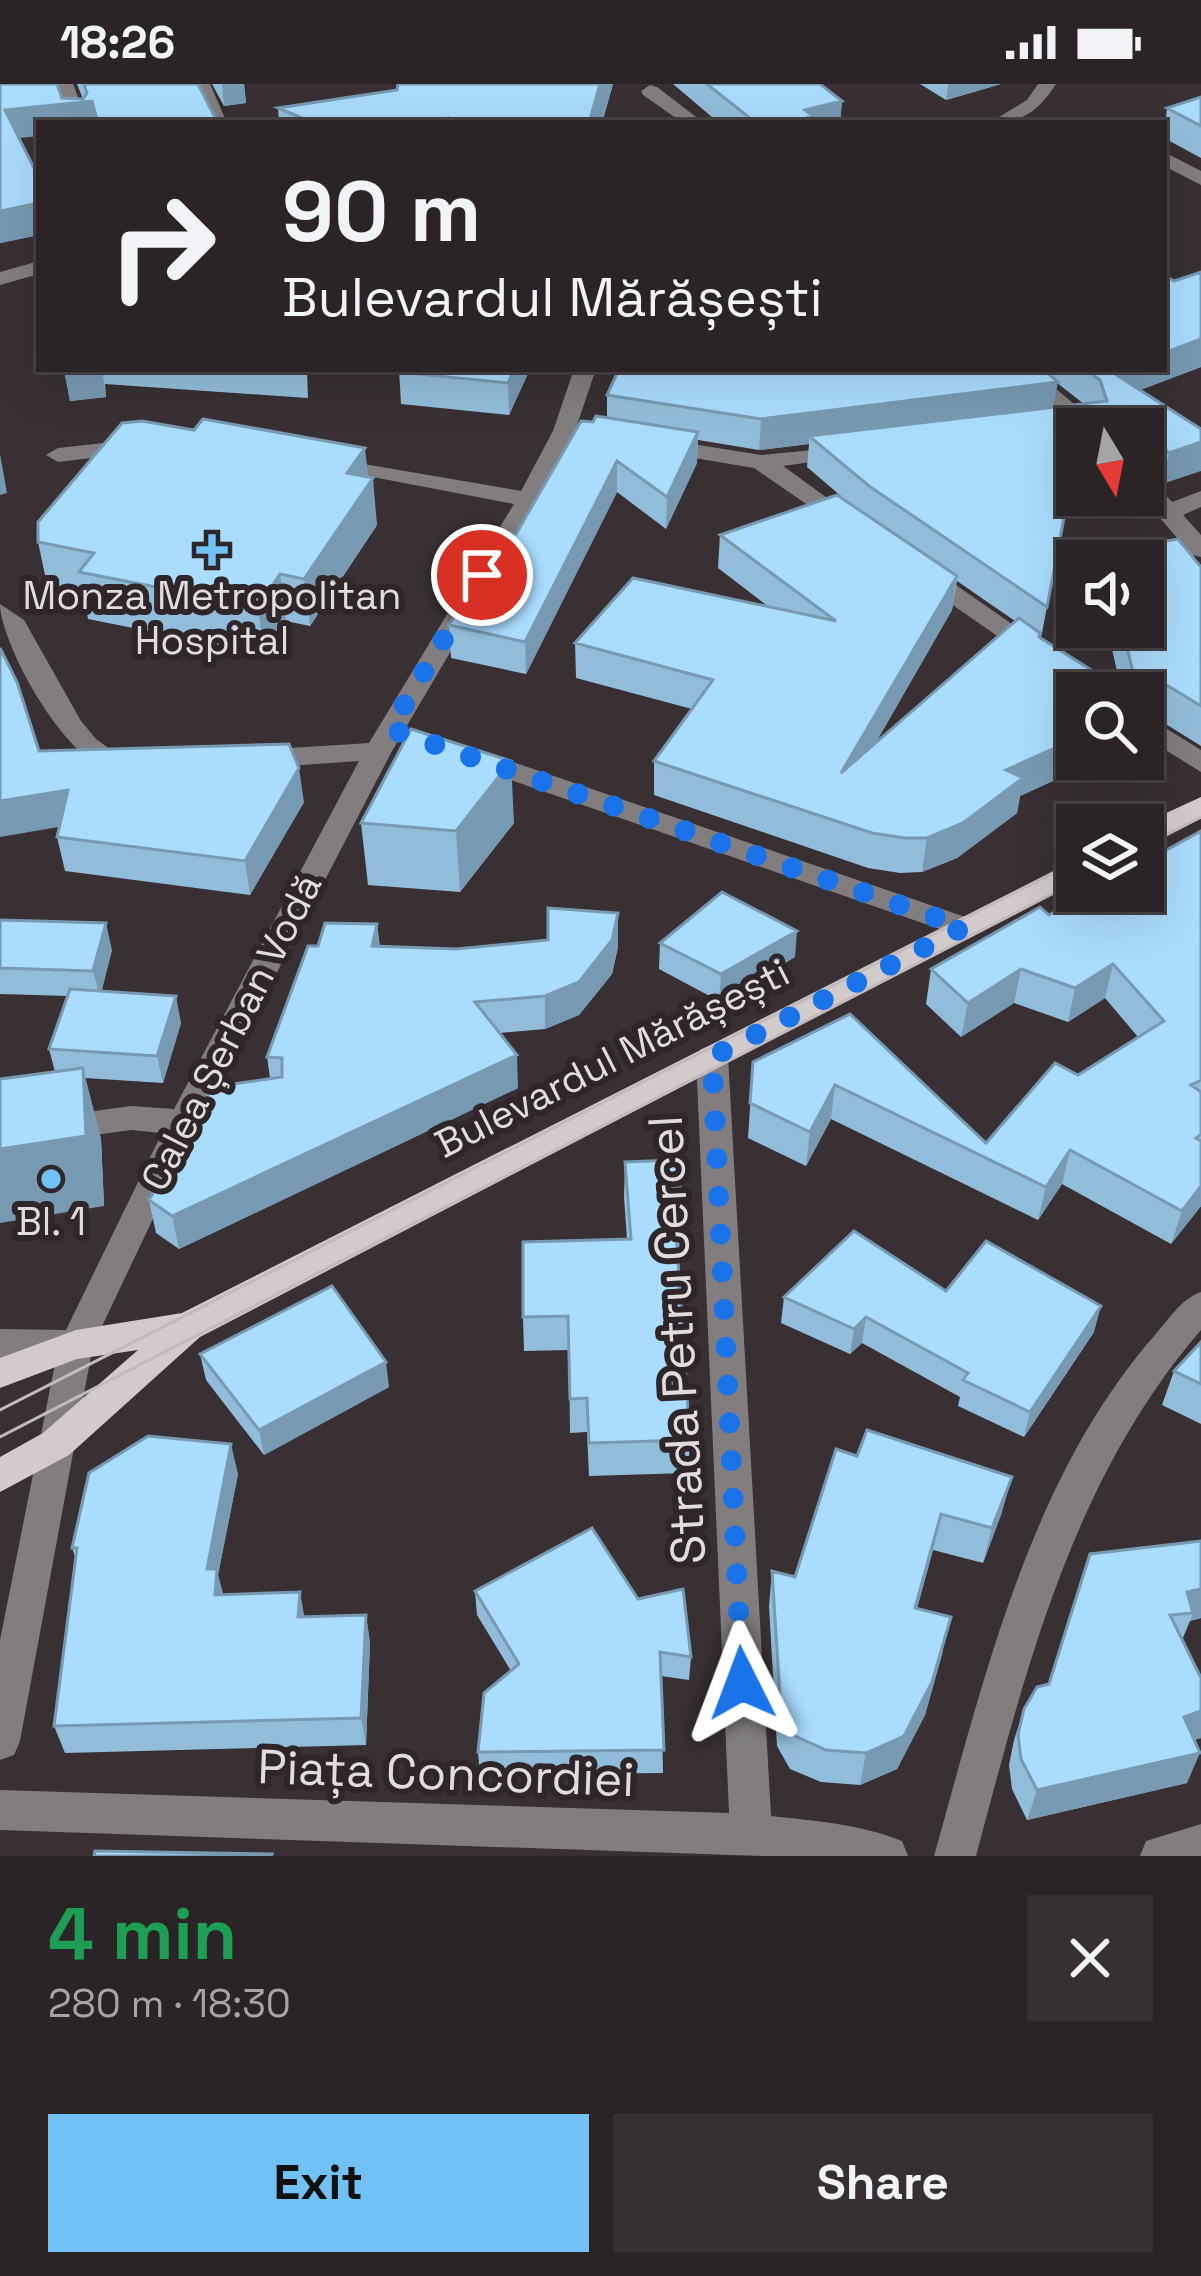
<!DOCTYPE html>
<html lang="en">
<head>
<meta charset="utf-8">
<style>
  :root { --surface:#2a2426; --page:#363032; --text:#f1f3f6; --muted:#a5a4a7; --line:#464143; --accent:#71c1f5 }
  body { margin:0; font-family:"Space Grotesk",sans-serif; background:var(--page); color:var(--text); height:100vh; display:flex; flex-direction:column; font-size:45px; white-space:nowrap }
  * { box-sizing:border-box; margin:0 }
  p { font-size:39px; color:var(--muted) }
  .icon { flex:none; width:66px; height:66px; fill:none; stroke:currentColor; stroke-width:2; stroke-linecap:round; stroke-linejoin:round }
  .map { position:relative; height:1772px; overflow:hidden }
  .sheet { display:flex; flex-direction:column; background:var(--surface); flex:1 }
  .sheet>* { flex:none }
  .top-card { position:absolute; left:36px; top:36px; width:1131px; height:252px; border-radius:0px; box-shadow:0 12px 48px #0002,0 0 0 3px var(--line); background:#2a2426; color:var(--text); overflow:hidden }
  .needle { width:78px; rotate:170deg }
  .controls { position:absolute; left:1056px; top:324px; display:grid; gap:24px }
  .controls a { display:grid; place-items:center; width:108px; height:108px; border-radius:0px; background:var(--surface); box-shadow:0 12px 48px #0002,0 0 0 3px var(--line); font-size:60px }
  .pin { position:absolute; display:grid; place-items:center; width:102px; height:102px; color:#fff; margin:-51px; border:6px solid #fff; border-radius:50%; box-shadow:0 3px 12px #0007 }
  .me { position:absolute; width:132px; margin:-66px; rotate:357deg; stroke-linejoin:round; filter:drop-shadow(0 0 9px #0008) }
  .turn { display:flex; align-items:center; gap:42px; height:252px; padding:0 48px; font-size:54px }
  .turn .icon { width:156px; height:156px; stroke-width:2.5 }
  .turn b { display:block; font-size:84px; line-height:102px }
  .round { display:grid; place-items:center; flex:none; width:126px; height:126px; border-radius:0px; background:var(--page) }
  .overview { display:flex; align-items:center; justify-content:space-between; height:204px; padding:0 48px }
  h1 { font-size:72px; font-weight:600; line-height:90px; color:#1e9e55 }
  .button { display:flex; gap:24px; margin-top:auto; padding:24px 48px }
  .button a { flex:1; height:138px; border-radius:0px; background:var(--accent); color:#111; font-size:48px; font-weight:600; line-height:138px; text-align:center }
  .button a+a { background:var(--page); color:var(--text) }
  .status { display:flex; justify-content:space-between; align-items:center; height:84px; padding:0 60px; background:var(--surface); direction:ltr }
  .status svg { height:33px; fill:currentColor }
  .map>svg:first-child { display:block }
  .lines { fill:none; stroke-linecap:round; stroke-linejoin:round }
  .minor { fill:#827e7f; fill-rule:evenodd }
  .major { fill:#d3cacc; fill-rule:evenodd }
  .tram { stroke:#c1bbbd; stroke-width:3 }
  .wall { fill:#92bdda; fill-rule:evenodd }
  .shaded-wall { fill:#779ab2 }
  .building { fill:#aadcfe; stroke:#779ab2; stroke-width:3 }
  .route { stroke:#1a73e8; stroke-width:21; stroke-dasharray:0 37.8 }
  .poi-dot { fill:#71c1f5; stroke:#2e2628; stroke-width:4.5 }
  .labels { text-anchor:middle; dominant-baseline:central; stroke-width:12; stroke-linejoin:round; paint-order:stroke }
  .poi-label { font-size:39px; fill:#e1dcdd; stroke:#2e2628 }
  .street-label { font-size:39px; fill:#e1dcdd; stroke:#2e2628 }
  .near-street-label { font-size:48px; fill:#e1dcdd; stroke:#2e2628 }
</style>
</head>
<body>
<div class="status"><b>18:26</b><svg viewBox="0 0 49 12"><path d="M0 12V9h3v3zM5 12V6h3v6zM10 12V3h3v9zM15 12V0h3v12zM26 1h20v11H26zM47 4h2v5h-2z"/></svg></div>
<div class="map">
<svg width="1201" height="1772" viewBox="0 0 1201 1772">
  <rect width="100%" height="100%" fill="#383032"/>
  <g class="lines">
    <path class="minor" d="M55,0H73L88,39H70Z
      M192,0H210L227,39H209Z
      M1038,0H1056C1039,27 1022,39 989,39L1027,16Z
      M650,1L657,3L704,39H683L643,11L641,7Z
      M1164,68L1201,87V101L1164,82Z
      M39,177V190L0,201V188Z
      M574,285H596L575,347L554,392L392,667L199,1038L93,1261L20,1657L14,1671L0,1676V1556L56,1275H0V1245L66,1246L162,1049L131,1046L0,1064V1040L131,1022L174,1025L359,677L258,684L244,675L258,666L369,659L514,420L331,385L323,383V373L521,407L553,347Z
      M1008,285H1033L1103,345H1078Z
      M141,355L153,362L149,367L58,378L46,371L58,364Z
      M661,355L761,371L853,362V372L783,382L862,439L859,444H841L754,384L653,367V357Z
      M1143,393L1151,395L1172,418L1201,407V423L1183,431L1201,451V473L1192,471L1140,411Z
      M924,483L933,485L1111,609H1080L915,495L912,490L915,485Z
      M0,520L24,536L81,637L96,655L134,682L130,688C77,703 0,561 0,520Z
      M1143,630L1201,666V688L1143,652Z
      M475,665L974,836L979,843L964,853L954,850L465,680L461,674Z
      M712,961L723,965L728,973L771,1732C816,1737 860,1740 902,1757L908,1772H763L0,1746V1706L729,1729L696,973L701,965Z
      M1201,1208V1246C1072,1396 1026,1585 976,1772H934C984,1595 1030,1393 1155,1251C1169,1235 1181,1215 1201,1208Z
      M1201,1740V1772H1140L1146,1757Z"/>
    <path class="major" d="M1201,713V734L1143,761L1140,741Z
      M1077,775V797L200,1253L69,1371L0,1408V1373L43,1349L138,1266L77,1275L0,1304V1274L76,1246L182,1229Z"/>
    <path class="tram" d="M1143,763L1201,733
      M0,1326L1077,777
      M0,1353L1077,797"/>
  </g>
  <path class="wall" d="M0,0L62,14L83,15L77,0H198L218,39H39L19,54L39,151L0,159Z
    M212,0H244L246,19L224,22Z
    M613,0L602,39H279L278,24Z
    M673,0H823L820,1L842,17L840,39H719Z
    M920,0H1001L946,16Z
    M1201,13V74L1164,54L1167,24Z
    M1201,188V283L1140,306L1201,345L1162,400L1152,391L1143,390V345H1077V411H1126L1078,421L1076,410L1072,423L1066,424L1041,554L1121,605L1107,543H1143V477H1102L1104,467L1201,483V662L1148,629L1143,650V609H1077V675H1101L1020,712L1017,729L957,774L922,788L900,789L868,784L654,711V677L692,625L576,594L575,559L769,523L718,484L720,451L848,418L807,383L809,360L759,366L698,356L697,379L666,445L617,408L526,590L451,574L449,541L476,507L593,338L607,334V311L617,291L610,290V285H1164L1174,197ZM1057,299L1084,320L1053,324ZM957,497L1015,537L875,660L952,526Z
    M64,285H307L308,314L105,300L106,313L70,317Z
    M399,285H530L509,331L401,320Z
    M368,393L377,441L310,542L286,537L264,570L88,535L84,512L48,505L38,458Z
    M39,667L304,718L250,811L65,787L57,753L59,743Z
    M361,739H514L460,808L368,801Z
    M1201,747V1122L1171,1160L1062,1100L1038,1136L831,1035L806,1082L748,1054L753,978L850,930L986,1059L1078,991L1138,953L1105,914L1068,938L1014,919L961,953L926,920L931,885L1049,831Z
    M0,836L112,866L101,907L181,939L163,999L85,994L101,1055L104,1122L55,988L49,965L68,912L0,910Z
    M377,840L380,863L456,865L618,863L612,890L579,931L545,945L500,949L518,1004L179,1165L156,1149L149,1116L270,994L267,973L318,862Z
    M660,859L795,873L719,917L659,885Z
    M625,1078L683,1132L681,1167H678L690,1356L688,1389L589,1392L587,1348L570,1349L569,1266L524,1267L523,1233L627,1155L624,1113Z
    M784,1213L1094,1248L1024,1353L958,1322L960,1313L862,1259L850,1270L781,1239Z
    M1201,1258V1340L1162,1321L1174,1287Z
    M200,1270L389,1303L264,1371L206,1296Z
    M836,1365L1002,1428L983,1479L933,1466L917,1524L943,1567L925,1631L897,1685L860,1701L821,1698L790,1685L777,1662L769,1522L772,1487L795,1493Z
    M238,1390L218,1491L223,1510L305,1533L366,1531L370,1559L366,1661L65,1669L54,1642L76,1475L72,1464Z
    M1090,1470L1201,1534L1190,1537L1182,1556L1201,1654L1194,1656L1187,1699L1027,1736L1012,1705L1009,1681L1014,1656L1024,1625L1049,1600Z
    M475,1507L638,1515L691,1573L689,1596L661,1592L663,1689L480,1691L478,1668L511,1587L477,1531Z"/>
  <path class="shaded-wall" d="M222,0H244L246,19L224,22Z
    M600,0H613L602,39H589Z
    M948,0H1001L946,16Z
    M92,17L96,39H39V52L11,55L5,26Z
    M842,17L840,39H804L805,26Z
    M39,119V151L0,159V127Z
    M1201,255V283L1106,319L1112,288L1120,285H1164V269Z
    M102,285L106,313L70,317L64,286Z
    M514,285H530L509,331L508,299Z
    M1058,298L1052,329L809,352V360L759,366L761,335Z
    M698,348L697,379L666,445L667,413Z
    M1201,358V387L1162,400L1169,369Z
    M365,364L369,400L373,394L377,441L310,542L304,495L347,389Z
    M0,370L7,409L0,411Z
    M617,377V408L526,590L525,558Z
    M1077,391L1072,423L1066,424L1041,555L1072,392Z
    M1080,411H1126L1078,421Z
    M280,490L286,537L264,570L258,523Z
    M957,492L952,526L838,723L841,689Z
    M1149,622L1143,650V625Z
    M1077,654V675H1101L1020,712L1017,729L957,774L922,788L927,754L1006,686Z
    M511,677L514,739L460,808L456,747Z
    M299,684L304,718L250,811L245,777Z
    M68,706L76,740L0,753V717Z
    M618,829V863L612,890L579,931L545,945V912Z
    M106,839L112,866L100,914L93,887Z
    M377,840L381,873L372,862Z
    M797,847L795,873L719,917L721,890Z
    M1113,880L1105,914L1068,938L1075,904Z
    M1021,885L1014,919L961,953L968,919Z
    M176,912L181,939L163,999L157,972Z
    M517,971L518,1004L179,1165L172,1132Z
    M83,984L101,1055L104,1122L0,1139V1065Z
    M835,1001L831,1035L806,1082L810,1048Z
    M1070,1066L1062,1100L1038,1136L1046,1103Z
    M1201,1102V1122L1171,1160L1182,1127Z
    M1101,1222L1094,1248L1024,1353L1030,1328Z
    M866,1233L862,1259L850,1270L854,1245Z
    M386,1278L389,1303L264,1371L259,1346Z
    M231,1360L238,1390L218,1491L224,1513L222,1539L207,1485Z
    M1012,1393L1002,1428L983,1479L992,1444Z
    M941,1430L933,1466L908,1558L915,1524Z
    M1201,1505V1534L1190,1537L1193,1529L1187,1508Z
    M300,1508L305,1536L298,1533Z
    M366,1531L370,1559L366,1661L361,1634Z
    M951,1533L925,1631L897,1685L860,1701L866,1669Z
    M1201,1627V1654L1171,1663L1184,1633Z
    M1200,1669L1187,1699L1027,1736L1037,1706Z"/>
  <path class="building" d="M0,0H57L62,14L83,15L87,9L84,0H198L218,39H98L92,17L5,26L39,94V119L0,127Z
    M398,0H600L589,39H454L449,34L426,39H314L278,24L397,6Z
    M707,0H820L842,17L805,26L813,32L806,34L814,39H756Z
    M1201,13V42L1167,24Z
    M1201,188V255L1164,269V191L1174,197Z
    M399,285H514L508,299L398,288Z
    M619,285H1043L1058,298L761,335L607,311Z
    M1085,285H1120L1112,288L1201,345V358L1169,369L1159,359L1147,358L1143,374V345H1077V391L1072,392L1047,523L869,402L809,352L1107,317L1100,296Z
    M596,332L698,348L667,413L617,377L525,558L449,541L470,506L476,507L510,449L516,450L581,337L593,338Z
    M203,335L365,364L347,389L373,394L304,495L280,490L258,523L79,488L94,469L38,458V438L122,339L142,337L194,346Z
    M837,411L957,492L841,689L1019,534L1040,549L1039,553L1128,609H1077V654L1006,686L1023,694L963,739L927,754H905L872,749L654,677L713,596L575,559L633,494L836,537L720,451Z
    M1178,455L1201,483V622L1150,591L1146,596L1149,622L1143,625V609H1138L1122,543H1143V477H1106L1104,467Z
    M0,564L17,598L39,667L289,660L299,684L245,777L57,753L68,706L0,717Z
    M411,645L511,677L456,747L361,739Z
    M1201,747V996L1191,1001L1201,1008V1050L1196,1054L1201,1057V1102L1182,1127L1070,1066L1046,1103L835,1001L810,1048L750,1019L753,978L850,930L986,1059L1055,979L1078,991L1164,937L1113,880L1075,904L1021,885L968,919L931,885L1040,823L1049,831L1092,807H1143V779Z
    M722,808L797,847L721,890L660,859Z
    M548,824L618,829L612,856L579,898L545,912L475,918L517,971L172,1132L149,1116L212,1003L282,993V974L267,973L308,862H318L325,839L377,840L372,862L456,865L548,856Z
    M0,836L106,839L93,887L0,884Z
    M70,905L176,912L157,972L49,965Z
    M83,984L86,1052L0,1065V995Z
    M677,1076L683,1132H675L690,1356L589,1359L587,1314L570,1315L568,1232L523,1233V1158L631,1155L625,1078Z
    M854,1147L946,1207L986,1157L1101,1222L1030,1328L963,1296L968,1289L866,1233L854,1245L784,1213Z
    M332,1202L386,1278L259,1346L200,1270Z
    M1201,1258V1300L1174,1287Z
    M867,1346L1012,1393L992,1444L941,1430L915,1524L951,1533L932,1598L904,1652L866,1669L826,1666L795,1652L781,1629L772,1487L795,1493L836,1365L857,1372Z
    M148,1352L231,1360L207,1485H217L215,1511L300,1508L298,1533L366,1531L361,1634L54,1642L77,1464H72L89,1389Z
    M592,1444L638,1515L683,1505L691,1573L660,1568L664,1666L478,1668L484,1609L519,1580L475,1507Z
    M1201,1457V1505L1187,1508L1193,1529L1170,1531L1201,1594V1627L1184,1633L1200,1669L1037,1706L1021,1675L1018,1651L1024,1625L1037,1603L1049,1600L1090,1470Z
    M95,1767L272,1770L271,1772H94Z"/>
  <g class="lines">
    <path class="route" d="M482,491L390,645L964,843L712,973L742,1599"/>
  </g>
  <g class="poi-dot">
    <path d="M206 448h12v12h12v12h-12v12h-12v-12h-12v-12h12z"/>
    <circle cx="51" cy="1095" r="12"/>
  </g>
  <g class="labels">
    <g class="poi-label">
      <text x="212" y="511">Monza Metropolitan<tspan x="212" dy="45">Hospital</tspan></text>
      <text x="51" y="1137">Bl. 1</text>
    </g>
    <g class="street-label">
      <text transform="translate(231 948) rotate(-63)">Calea Șerban Vodă</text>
      <text transform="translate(612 974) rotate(-27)">Bulevardul Mărășești</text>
    </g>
    <g class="near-street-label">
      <text transform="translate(677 1256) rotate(-93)">Strada Petru Cercel</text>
      <text transform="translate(446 1689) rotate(2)">Piața Concordiei</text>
    </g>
  </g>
</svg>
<div class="controls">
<a><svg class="needle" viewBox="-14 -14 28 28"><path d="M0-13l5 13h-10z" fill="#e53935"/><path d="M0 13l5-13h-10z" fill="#a5a4a7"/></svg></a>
<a><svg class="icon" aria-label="sound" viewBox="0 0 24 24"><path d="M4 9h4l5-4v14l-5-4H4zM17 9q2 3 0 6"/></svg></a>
<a><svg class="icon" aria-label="search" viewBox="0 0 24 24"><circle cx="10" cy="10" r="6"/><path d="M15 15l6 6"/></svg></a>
<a><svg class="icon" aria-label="layers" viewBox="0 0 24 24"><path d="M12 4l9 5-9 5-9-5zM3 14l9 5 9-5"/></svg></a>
</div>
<div class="pin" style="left:482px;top:491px;background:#d93025"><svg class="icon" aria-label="arrive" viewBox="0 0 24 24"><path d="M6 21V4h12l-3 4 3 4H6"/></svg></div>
<svg class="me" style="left:742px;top:1599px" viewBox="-20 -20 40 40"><path d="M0-17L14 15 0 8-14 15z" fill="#1a73e8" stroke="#fff" stroke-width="4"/></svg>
<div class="top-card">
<div class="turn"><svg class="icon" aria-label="right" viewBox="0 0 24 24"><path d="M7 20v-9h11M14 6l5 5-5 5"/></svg><div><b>90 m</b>Bulevardul Mărășești</div></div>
</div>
</div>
<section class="sheet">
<div class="overview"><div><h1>4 min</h1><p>280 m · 18:30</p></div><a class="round"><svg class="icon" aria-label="close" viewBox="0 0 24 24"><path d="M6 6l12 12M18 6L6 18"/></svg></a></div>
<div class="button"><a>Exit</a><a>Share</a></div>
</section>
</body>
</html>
